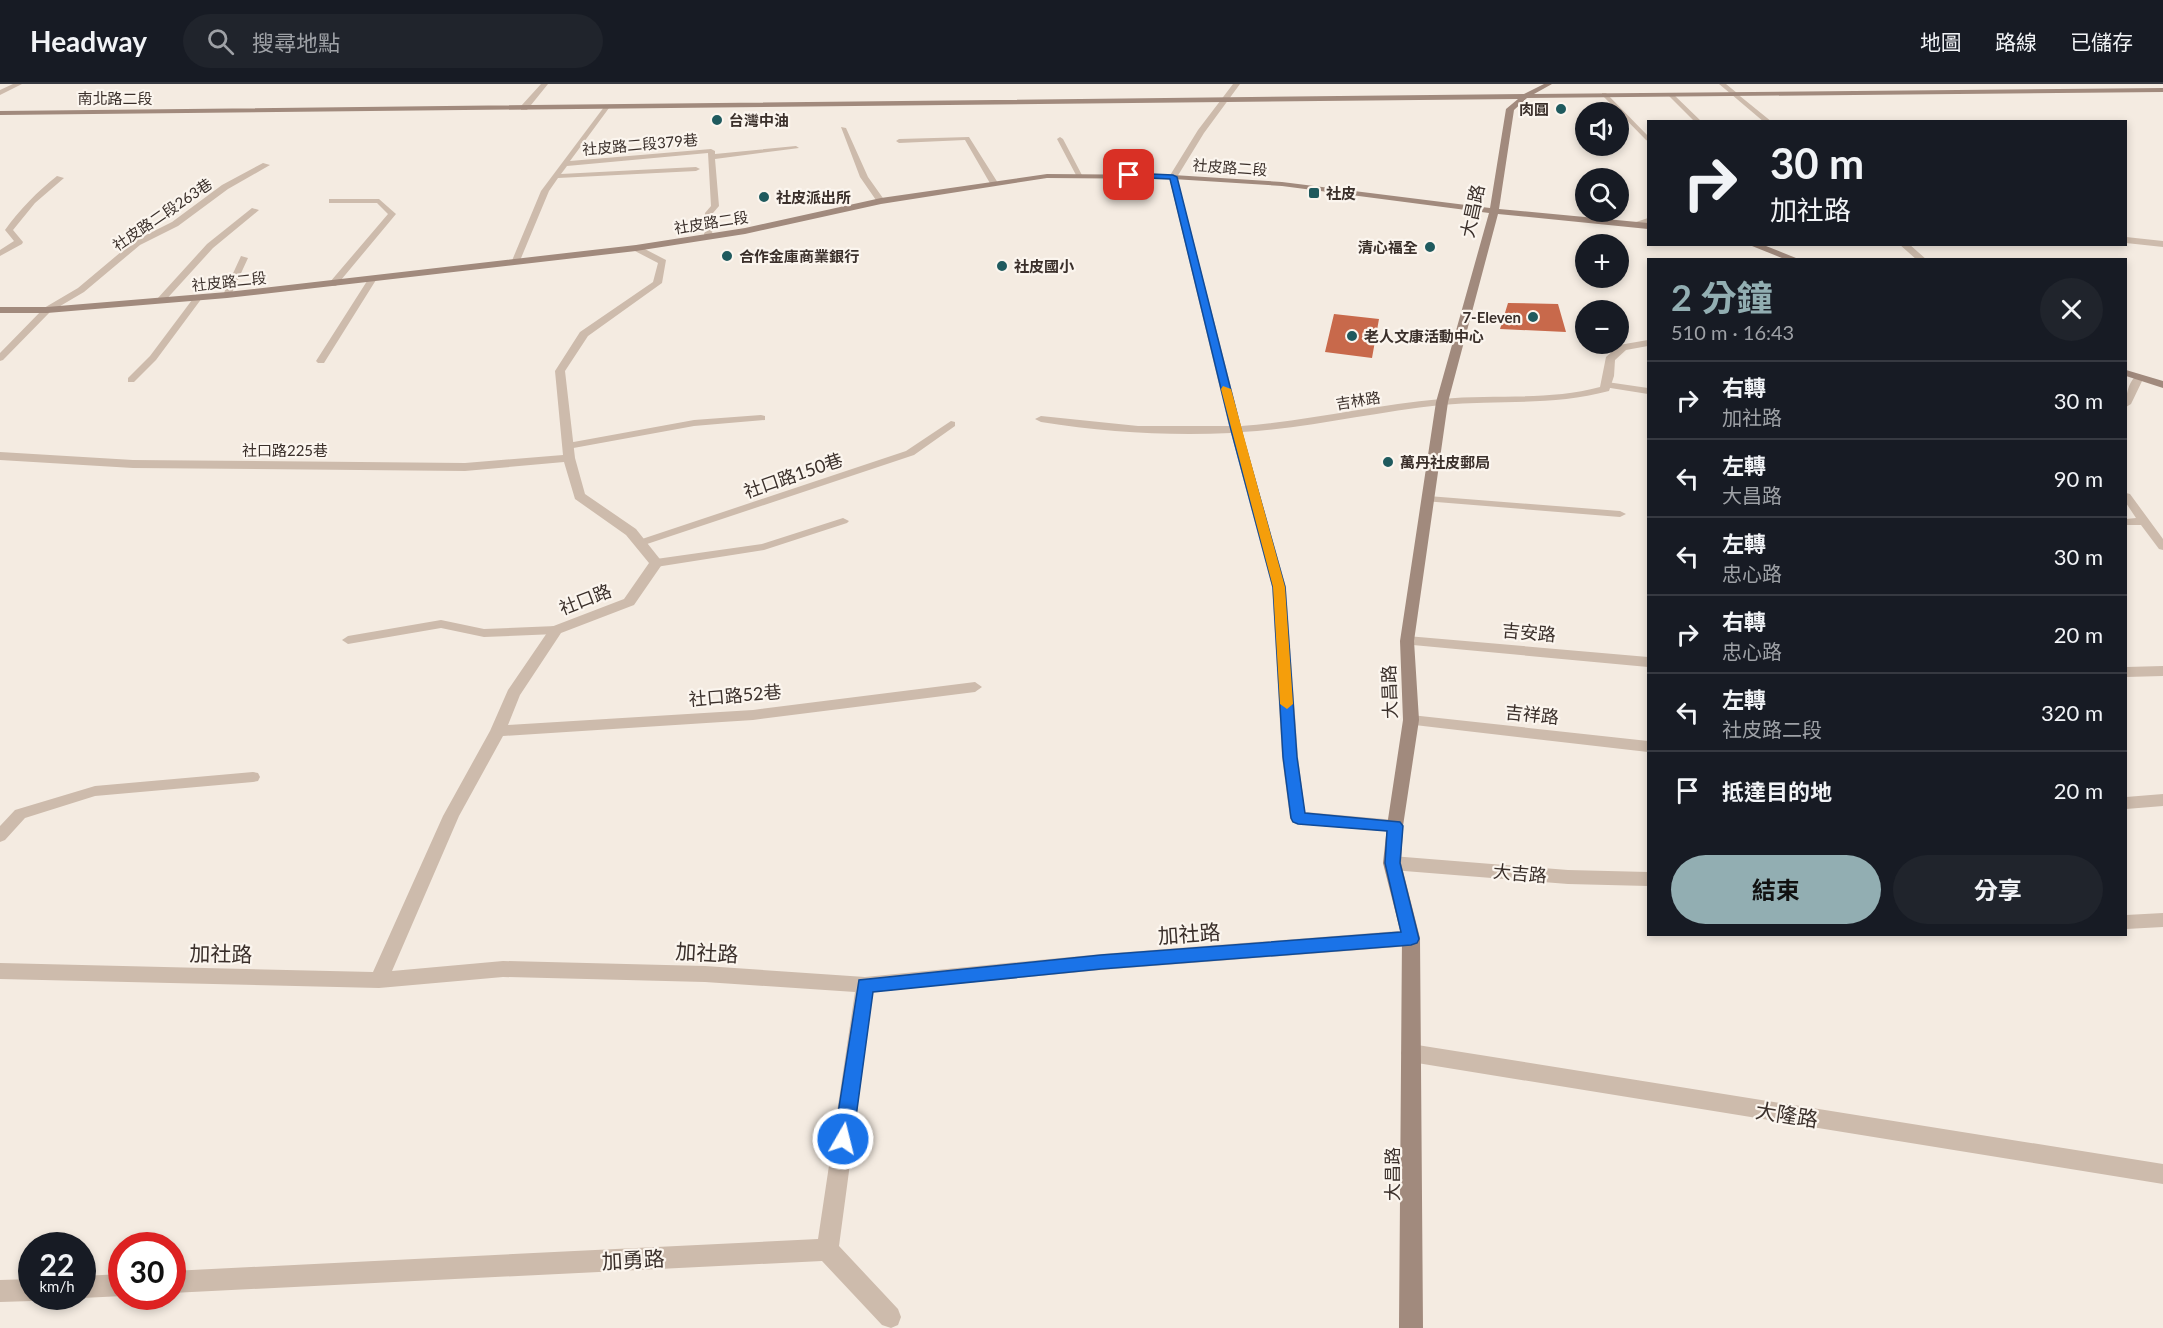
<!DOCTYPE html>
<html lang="zh-TW">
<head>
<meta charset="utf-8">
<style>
  :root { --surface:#171b24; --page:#20242c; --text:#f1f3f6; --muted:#9ea1a6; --line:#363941; --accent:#92aeb2 }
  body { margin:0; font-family:Lato,"Noto Sans TC",sans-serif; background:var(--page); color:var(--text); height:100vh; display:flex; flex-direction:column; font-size:22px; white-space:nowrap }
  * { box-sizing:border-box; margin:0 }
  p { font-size:20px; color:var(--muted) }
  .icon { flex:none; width:33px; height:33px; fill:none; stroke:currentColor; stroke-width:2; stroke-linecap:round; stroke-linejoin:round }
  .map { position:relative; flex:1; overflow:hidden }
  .details { position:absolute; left:1647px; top:174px; width:480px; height:678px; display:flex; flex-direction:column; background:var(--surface); border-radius:0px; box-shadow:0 3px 9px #0003 }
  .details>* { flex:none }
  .hud { position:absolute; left:1647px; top:36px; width:480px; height:126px; border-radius:0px; box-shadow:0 3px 9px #0003; background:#171b24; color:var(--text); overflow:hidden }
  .controls { position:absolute; left:1575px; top:18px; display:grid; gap:12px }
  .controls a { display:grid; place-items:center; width:54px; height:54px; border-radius:50%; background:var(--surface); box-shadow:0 3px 9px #0003; font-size:30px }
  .speed { position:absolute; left:18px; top:1148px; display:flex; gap:12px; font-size:30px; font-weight:700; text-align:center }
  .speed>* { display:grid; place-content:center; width:78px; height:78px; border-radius:50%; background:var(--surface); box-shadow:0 3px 9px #0003; line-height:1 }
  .speed small { font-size:15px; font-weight:400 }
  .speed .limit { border:9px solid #d22; background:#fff; color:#111 }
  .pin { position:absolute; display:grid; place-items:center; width:51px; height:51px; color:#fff; margin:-26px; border-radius:12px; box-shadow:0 3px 9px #0006 }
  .me { position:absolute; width:66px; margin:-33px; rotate:8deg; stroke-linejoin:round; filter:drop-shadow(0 0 4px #0008) }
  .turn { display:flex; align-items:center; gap:21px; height:126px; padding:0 24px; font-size:27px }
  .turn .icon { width:78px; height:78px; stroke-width:2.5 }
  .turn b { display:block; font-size:42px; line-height:51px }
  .round { display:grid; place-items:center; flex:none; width:63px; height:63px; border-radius:32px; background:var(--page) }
  .summary { display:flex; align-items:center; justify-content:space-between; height:102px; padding:0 24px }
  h1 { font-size:36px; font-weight:700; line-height:45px; color:var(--accent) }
  .button { display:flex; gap:12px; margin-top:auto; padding:12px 24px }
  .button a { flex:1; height:69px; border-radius:36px; background:var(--accent); color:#111; font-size:24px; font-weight:700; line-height:69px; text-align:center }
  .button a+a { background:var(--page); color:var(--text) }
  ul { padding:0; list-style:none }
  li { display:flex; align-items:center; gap:18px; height:78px; padding:0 24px; border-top:2px solid var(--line) }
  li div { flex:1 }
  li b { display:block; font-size:22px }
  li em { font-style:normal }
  header { display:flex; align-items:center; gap:36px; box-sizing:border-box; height:84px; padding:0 30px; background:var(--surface); border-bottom:2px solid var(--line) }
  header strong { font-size:28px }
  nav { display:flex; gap:33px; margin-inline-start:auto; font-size:21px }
  .search { width:420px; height:54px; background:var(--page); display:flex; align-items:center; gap:15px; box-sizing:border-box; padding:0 21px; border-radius:33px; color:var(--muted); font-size:22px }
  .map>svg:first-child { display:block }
  .building { fill:#c8694b }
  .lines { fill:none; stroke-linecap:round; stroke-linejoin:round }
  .lane { fill:#cdbbac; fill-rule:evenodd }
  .street { fill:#cdbbac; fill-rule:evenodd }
  .secondary { fill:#a18a7d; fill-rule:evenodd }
  .route { fill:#1a73e8; stroke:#114b97; stroke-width:1.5 }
  .slow { fill:#f59e0b }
  .poi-dot { fill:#1f5a5e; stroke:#fbf5ee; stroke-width:2 }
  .labels { text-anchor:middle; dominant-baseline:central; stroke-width:4.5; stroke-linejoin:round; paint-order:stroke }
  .far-street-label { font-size:15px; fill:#3b302b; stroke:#fbf5ee }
  .far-poi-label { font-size:15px; font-weight:bold; fill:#3b302b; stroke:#fbf5ee; text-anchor:start }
  .street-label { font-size:18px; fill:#3b302b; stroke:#fbf5ee }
  .near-street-label { font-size:21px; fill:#3b302b; stroke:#fbf5ee }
</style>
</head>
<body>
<header>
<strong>Headway</strong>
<div class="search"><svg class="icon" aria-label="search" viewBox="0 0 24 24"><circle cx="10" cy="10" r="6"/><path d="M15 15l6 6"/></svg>搜尋地點</div>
<nav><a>地圖</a><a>路線</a><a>已儲存</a></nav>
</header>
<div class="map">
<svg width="2163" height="1244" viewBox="0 0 2163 1244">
  <rect width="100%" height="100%" fill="#f4ebe1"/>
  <path class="building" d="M1508,219L1558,220L1566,248L1500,245Z
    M1334,230L1379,235L1372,274L1325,268Z"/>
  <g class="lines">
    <path class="lane" d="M1731,8H1735L1772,38H1764L1731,10Z
      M1602,9H1606L1648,52V57L1646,56L1602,11Z
      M1668,9H1672L1702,38H1695L1668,11Z
      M604,23L609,24L570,77L711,65L715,67V70L796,62L799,64L715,75L719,122L713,129L712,153L708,155L704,153L705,129L711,122L708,69L567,82L561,90L696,83L700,85L696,87L558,94L549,107L519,179L512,181L511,179L541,107Z
      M841,43L846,44L868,93L885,117L884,119H878L860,93Z
      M969,53L998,99L997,101H991L965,56L899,59L896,57L899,55Z
      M1060,53L1063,55L1083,93L1076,91L1057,55Z
      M263,79L270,81L228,105L178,142L140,161L84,208L50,228L3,276L0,277V269L44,224L78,204L134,157L172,138L222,101Z
      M57,92L64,94L35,119L13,146L23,158L22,160L0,172V166L14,157L5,146C20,125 37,108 57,92Z
      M332,115H379L396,130L336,202H330V198L388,130L377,119H329V115Z
      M252,124L259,126L213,164L163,219H157V215L207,160Z
      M1899,160H1909L1927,176H1917Z
      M241,172L248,174L231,211L224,213L223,211Z
      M369,194L376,196L324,279H318L316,277Z
      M195,212L202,214L156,276L134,298H128V294L150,272Z
      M2139,290L2144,293L2131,320L2126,323C2126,311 2128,296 2139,290Z
      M1607,298L1648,304V310L1604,303V299Z
      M761,331L765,332V336L694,342L568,365L563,362L568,359L694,336Z
      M951,337L955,338V342L914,371L644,461H636L634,459L636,457L906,367Z
      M2126,409L2130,410L2163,455V466L2159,465L2141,441H2126V435L2136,434L2126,419Z
      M1428,412L1620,427L1626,430L1620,433L1424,417L1422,415Z
      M843,434L849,437L847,439L764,466L656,483L650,479L656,475L762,460Z
      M441,536L484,545L556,542L562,546L556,550L484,553L441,544L348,560L342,556L348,552Z
      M253,688L258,689L260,693L258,697L253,698L95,712L25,734L5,756L0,758V742L15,726L95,702Z"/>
    <path class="street" d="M13,0H22L0,11V6Z
      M541,0H548L527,26H521V22Z
      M1233,0H1240L1204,49L1177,93L1241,342C1308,337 1373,321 1441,315C1494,310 1548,317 1600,303L1606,273L1619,261L1648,256V262L1626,266L1615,276L1614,292L1609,307C1553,322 1498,316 1441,321C1374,328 1309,344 1242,348L1286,503L1298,673L1305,728L1395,736L1401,738L1403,742L1401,746L1395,748L1298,740L1292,738L1290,734L1282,673L1272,503L1231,349C1167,352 1104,348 1041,338L1035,335L1041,332L1138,342H1229L1169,93L1198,46Z
      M1719,0H1726L1737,9L1731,10Z
      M1648,134V139L1634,143L1630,140Z
      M2126,153L2163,157V163L2126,159Z
      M633,162H639L666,176L662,199L588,252L565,287L575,374L585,410L636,445L663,479L634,521L561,549L520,611L508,641L753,626L975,598L982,603L975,608L753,636L503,652L459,732L392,887L503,877L705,882L865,893L1101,870L1411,846L1417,849L1420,854L1417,859L1411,862L1101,886L873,908L839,1162L898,1225L901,1233L898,1241L891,1244L882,1241L822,1177L172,1209V1187L818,1155L855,908L705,898L503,893L379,904L0,895V879L373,888L443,732L490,647L508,606L551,543L624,515L649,479L626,451L575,415L564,378L465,387L133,384L0,376V368L133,376L465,379L563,371L555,287L580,248L653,198L658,179L633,166Z
      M1407,552L1648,573V583L1402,560L1400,557Z
      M2163,582V592L2126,593V583Z
      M1411,631L1648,657V668L1406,640L1403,636L1406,632Z
      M2163,710V722L2126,725V713Z
      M1392,772L1568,786L1648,788V802L1568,800L1392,786L1386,784L1383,779L1386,774Z
      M2163,829V843L2126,845V831Z
      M1411,960L2163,1080V1100L1411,978L1404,975L1401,969L1404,963Z
      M122,1190L123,1212L82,1214L77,1212H82V1192Z
      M32,1195V1212H41L40,1214L32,1217L0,1218V1196Z"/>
    <path class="secondary" d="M1544,0H1552L1534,10L2163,4V8L1527,14L1514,26L1499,125L1648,139V145L1498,130L1448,318L1414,557L1419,636L1403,742L1401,779L1420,854L1423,1244H1399L1402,854L1383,779L1387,742L1403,636L1400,557L1436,318L1489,129L1282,102L1173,95L1047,94L881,120L745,150L636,167L227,214L47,229H0V223H47L227,208L636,161L745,144L881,114L1047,90L1173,91L1282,98L1490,124L1506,25L1518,15L0,31V27L1524,10Z
      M1747,160H1761L1801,176H1787Z
      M2126,286L2163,297V304L2126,292Z"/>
  </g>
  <path class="route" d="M1129,89L1173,91L1177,93L1241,346L1285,503L1297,673L1305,729L1400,738L1403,742L1400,779L1419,855L1417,859L1411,861L1101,885L873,908L853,1055L850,1062L843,1064L837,1062L834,1055L859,896L1101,871L1401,848L1385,779L1387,747L1298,740L1293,738L1291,734L1283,673L1273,503L1231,346L1170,95L1127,93Z"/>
  <path class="slow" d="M1223,302L1231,305L1285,503L1293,620L1287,625L1280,620L1273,503L1221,305Z"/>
  <g class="poi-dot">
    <circle cx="1561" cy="25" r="6"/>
    <circle cx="717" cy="36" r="6"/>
    <rect x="1308" y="103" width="12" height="12" rx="3"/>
    <circle cx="764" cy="113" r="6"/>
    <circle cx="1430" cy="163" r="6"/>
    <circle cx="727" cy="172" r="6"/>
    <circle cx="1002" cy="182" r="6"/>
    <circle cx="1533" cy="233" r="6"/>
    <circle cx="1352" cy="252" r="6"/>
    <circle cx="1388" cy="378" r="6"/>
  </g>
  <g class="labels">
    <g class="far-street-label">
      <text x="115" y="14">南北路二段</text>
      <text transform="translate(640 60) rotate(-5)">社皮路二段379巷</text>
      <text transform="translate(1230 83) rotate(4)">社皮路二段</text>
      <text transform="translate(162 130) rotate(-34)">社皮路二段263巷</text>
      <text transform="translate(711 138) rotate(-9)">社皮路二段</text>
      <text transform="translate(229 197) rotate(-6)">社皮路二段</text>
      <text transform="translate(1358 316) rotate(-9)">吉林路</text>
      <text x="285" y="366">社口路225巷</text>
    </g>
    <g class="far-poi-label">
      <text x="1549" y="25" text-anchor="end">肉圓</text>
      <text x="729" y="36">台灣中油</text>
      <text x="1326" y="109">社皮</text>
      <text x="776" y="113">社皮派出所</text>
      <text x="1418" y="163" text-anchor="end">清心福全</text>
      <text x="739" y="172">合作金庫商業銀行</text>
      <text x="1014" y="182">社皮國小</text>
      <text x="1521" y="233" text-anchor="end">7-Eleven</text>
      <text x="1364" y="252">老人文康活動中心</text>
      <text x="1400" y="378">萬丹社皮郵局</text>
    </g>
    <g class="street-label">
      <text transform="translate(1472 127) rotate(-78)">大昌路</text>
      <text transform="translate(793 391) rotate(-19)">社口路150巷</text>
      <text transform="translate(585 515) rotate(-21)">社口路</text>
      <text transform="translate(1529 548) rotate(5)">吉安路</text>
      <text transform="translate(1389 608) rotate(-92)">大昌路</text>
      <text transform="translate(735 611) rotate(-5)">社口路52巷</text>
      <text transform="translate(1532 630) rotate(6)">吉祥路</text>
      <text transform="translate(1520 789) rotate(5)">大吉路</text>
      <text transform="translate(1392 1090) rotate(-90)">大昌路</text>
    </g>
    <g class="near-street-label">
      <text transform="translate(1189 849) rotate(-4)">加社路</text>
      <text transform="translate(707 868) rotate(3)">加社路</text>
      <text transform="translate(221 869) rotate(1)">加社路</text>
      <text transform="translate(1787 1030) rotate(9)">大隆路</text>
      <text transform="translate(633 1175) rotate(-3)">加勇路</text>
    </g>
  </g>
</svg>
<div class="controls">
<a><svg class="icon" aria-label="sound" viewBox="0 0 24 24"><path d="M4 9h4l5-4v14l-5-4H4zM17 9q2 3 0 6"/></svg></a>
<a><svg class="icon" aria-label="search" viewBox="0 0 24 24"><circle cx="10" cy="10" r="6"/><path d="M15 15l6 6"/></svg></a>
<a>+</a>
<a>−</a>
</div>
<div class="speed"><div>22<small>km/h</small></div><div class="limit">30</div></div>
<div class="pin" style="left:1129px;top:91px;background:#d93025"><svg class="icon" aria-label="arrive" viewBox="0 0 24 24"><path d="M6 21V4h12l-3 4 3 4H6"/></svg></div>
<svg class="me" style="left:843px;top:1055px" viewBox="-20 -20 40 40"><circle r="17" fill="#1a73e8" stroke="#fff" stroke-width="3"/><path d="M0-11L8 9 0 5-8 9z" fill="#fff"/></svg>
<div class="hud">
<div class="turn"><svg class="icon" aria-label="right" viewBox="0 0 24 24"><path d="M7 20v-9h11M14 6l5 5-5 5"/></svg><div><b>30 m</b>加社路</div></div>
</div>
<section class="details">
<div class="summary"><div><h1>2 分鐘</h1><p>510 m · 16:43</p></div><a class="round"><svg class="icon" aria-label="close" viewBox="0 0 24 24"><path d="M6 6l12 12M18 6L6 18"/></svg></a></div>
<ul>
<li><svg class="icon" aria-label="right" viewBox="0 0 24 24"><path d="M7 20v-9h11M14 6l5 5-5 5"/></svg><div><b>右轉</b><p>加社路</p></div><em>30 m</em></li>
<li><svg class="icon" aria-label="left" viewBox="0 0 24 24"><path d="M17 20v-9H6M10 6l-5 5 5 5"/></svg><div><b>左轉</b><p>大昌路</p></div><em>90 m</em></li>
<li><svg class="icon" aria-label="left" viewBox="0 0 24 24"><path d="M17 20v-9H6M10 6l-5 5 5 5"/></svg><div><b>左轉</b><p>忠心路</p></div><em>30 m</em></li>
<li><svg class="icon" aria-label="right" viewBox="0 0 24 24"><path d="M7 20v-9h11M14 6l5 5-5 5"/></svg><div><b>右轉</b><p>忠心路</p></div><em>20 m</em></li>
<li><svg class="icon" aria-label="left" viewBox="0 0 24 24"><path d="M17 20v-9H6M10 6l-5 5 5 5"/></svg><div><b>左轉</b><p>社皮路二段</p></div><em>320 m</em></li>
<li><svg class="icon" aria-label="arrive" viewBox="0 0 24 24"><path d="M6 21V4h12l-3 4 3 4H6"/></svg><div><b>抵達目的地</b></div><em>20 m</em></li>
</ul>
<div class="button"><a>結束</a><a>分享</a></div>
</section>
</div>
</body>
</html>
